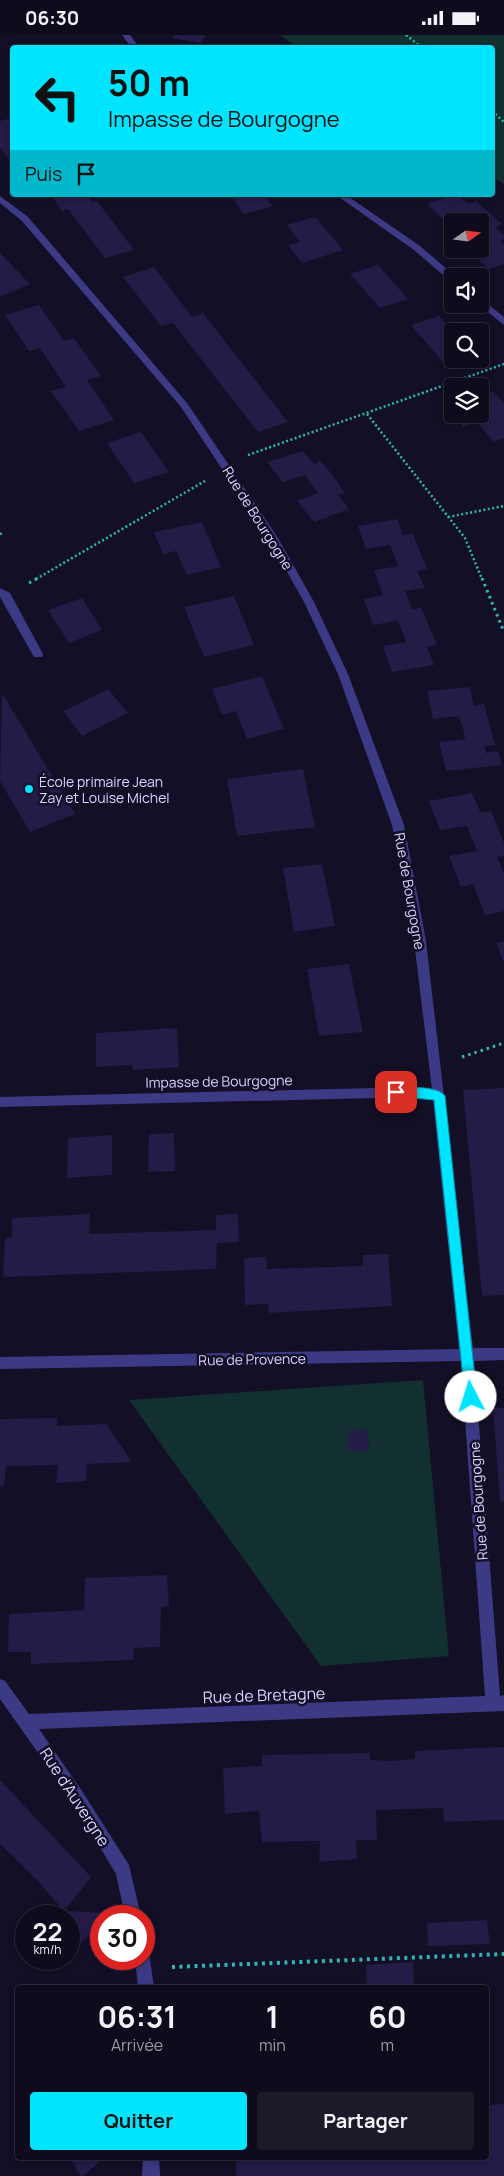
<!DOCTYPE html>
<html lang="fr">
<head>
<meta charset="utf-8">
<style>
  :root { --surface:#0e0b1c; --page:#1c1929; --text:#f1f3f6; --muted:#9b9ba3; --line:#2e2b3b; --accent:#00e5ff }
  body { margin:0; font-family:Manrope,sans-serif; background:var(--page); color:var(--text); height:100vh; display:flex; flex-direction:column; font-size:19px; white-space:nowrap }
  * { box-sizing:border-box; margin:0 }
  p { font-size:16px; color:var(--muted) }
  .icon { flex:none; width:28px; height:28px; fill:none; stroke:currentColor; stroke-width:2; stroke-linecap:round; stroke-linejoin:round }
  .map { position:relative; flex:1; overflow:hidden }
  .details { position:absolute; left:15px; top:1950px; width:474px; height:175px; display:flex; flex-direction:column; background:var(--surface); border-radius:5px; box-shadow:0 2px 8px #0003,0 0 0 1px var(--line) }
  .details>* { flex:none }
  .guide { position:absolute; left:10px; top:10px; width:485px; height:152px; border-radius:5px; box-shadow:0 2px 8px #0003,0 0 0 1px var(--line); background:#00e5ff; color:#111; overflow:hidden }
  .needle { width:32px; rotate:76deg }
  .controls { position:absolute; left:444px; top:178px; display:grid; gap:10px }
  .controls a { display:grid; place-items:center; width:45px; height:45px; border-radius:5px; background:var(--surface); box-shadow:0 2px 8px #0003,0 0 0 1px var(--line); font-size:25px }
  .speed { position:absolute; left:15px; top:1870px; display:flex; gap:10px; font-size:25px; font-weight:700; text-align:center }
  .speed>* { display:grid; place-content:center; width:65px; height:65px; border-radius:50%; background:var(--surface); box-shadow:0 2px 8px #0003,0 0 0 1px var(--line); line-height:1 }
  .speed small { font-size:12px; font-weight:400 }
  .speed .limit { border:8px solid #d22; background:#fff; color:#111 }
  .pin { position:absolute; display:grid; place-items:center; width:42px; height:42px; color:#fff; margin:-21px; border-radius:10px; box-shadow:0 2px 8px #0006 }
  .me { position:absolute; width:55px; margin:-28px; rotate:355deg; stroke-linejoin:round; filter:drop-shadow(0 0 4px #0008) }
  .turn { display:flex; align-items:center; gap:18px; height:105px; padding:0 15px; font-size:22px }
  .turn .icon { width:65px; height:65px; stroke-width:2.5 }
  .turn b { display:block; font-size:35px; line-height:42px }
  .then { display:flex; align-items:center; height:48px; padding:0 15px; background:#0003; gap:10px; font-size:19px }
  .eta { display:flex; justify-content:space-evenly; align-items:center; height:85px; text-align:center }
  .eta b { font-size:30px; font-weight:700; line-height:35px }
  .cta { display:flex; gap:10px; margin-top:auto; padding:10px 15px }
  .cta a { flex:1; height:58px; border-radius:5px; background:var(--accent); color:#111; font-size:20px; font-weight:700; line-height:58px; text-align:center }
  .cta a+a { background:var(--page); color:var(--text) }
  .status { display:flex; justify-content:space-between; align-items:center; height:35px; padding:0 25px; background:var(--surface); direction:ltr }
  .status svg { height:14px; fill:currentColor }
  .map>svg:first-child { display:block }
  .green { fill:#12302f }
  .building { fill:#241b47 }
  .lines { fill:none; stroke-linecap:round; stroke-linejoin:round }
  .path-far2 { stroke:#2fb8b0; stroke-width:2.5; stroke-dasharray:2 2.5; stroke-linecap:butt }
  .path-far1 { stroke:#2fb8b0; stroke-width:3; stroke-dasharray:2.5 4; stroke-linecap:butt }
  .path { stroke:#2fb8b0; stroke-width:4; stroke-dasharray:3 4.5; stroke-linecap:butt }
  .street { fill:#3d3a85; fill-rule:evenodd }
  .route { fill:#00e5ff; stroke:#0095a6 }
  .poi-dot { fill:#00e5ff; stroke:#130f26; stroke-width:2 }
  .labels { text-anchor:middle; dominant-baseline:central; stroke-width:5; stroke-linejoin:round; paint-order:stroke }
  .street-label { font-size:14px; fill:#d9d4ff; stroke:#130f26 }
  .poi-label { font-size:14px; fill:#d9d4ff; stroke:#130f26; text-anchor:start }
  .near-street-label { font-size:16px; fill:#d9d4ff; stroke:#130f26 }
</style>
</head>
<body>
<div class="status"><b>06:30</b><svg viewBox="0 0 49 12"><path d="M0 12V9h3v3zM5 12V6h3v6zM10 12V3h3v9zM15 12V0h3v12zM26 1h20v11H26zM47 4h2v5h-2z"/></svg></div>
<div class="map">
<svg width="504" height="2141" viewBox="0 0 504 2141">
  <rect width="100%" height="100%" fill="#130f26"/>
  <path class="green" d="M279,0H504V149L493,142L492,12H298Z
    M423,1345L449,1621L321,1631L129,1365Z"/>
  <path class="building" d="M174,0H206L200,8L172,3Z
    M11,83L12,86V128L0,112V86Z
    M51,160H87L92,167L97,166L134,215L105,223L68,174L62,176Z
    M230,160H264L273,171L244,179Z
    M452,160H457L468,169L476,166L502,189L495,192L504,201V204L500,206L504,209V229L489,234L471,218L480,214V186H470L462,179L444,185L427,169Z
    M315,182L343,215L302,228L288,210L300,207L287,190Z
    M0,218L30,249L0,262Z
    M378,230L408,264L380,273L350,239Z
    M154,232L192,282L203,278L288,387L258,397L173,288L161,291L123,242Z
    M39,270L64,306L74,303L101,341L87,345L114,385L79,396L51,356L66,352L40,313L29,316L5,280Z
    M439,281L452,297V323L443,327L411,290Z
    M493,356L504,368V403L494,407L477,387L463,392L455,381L461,379H480V361Z
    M141,397L169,437L134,448L107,408Z
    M303,416L314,429L321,426L334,442L345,458L338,460L349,474L314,487L297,466L318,458L305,440L283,447L267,427Z
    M397,484L403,500L413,499L427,534L417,536L425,553L405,556L412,574L421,573L437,610L427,612L434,630L392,637L383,611L406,607L402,595L398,586L373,590L364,564L383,560L374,535L398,531L390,510L366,514L358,491Z
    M202,487L221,532L187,540L176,516L163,519L154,497Z
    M234,561L254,610L204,622L184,572Z
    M82,563L102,595L69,608L48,575Z
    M262,641L284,694L247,704L236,676L222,680L212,654Z
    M470,652L474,671L484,669L495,710L485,711L486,718L498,716L502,730L446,736L439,707L465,704L463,693L459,681L433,684L427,656Z
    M108,654L128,678L82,701L63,676Z
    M2,658L75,779L30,797L0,746Z
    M303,734L315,792L237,801L227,744Z
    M472,758L481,778L491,776L504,808V821L497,822L504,838V876L485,880L473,849L461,852L449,821L477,816L467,791L440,795L429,766Z
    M322,829L335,891L294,897L283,833Z
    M504,906V928L496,908Z
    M349,929L363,997L319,1001L307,934Z
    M177,993L179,1032L133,1035L132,1030L96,1032V998Z
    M504,1053V1260L482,1261L463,1055Z
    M174,1098L175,1136L148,1137L149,1099Z
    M112,1100V1140L67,1143L68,1103Z
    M90,1179L89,1199L216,1195V1180L238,1179L239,1207L217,1208L216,1234L3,1242L5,1203L12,1202V1183Z
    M388,1219L392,1271L269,1278L268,1269L245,1270L244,1223L266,1222L267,1234L363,1231V1220Z
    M493,1373H504V1467H500Z
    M57,1383V1391L106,1389L132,1427L87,1429L86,1446L56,1448L58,1430L6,1431L4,1451H0V1384Z
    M368,1394L369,1416H349L347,1396Z
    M167,1540L169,1571L161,1572L160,1612L134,1613L133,1625L31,1629V1617H8L9,1579L84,1575L85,1543Z
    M504,1712V1785L444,1787L443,1773L376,1775L377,1805H356L357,1824L319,1827L320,1806L262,1807L259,1776L225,1779L223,1733L262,1731V1720L370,1718V1725L393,1726L415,1724V1716Z
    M0,1745L91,1842L64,1876L37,1845L0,1809Z
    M64,1876L110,1878V1881H101V1892L69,1917V1881H58Z
    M487,1885L490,1909L428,1911L427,1888Z
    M413,1927L414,1952H367L366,1930Z
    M504,2069V2141H236V2122H486V2070Z
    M69,2122H105L83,2141H81Z"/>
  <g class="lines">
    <path class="path-far2" d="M406,0L421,12
      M492,76L504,87
      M367,379L465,503L482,544
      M248,420L504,329
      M448,482L504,471
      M0,499L3,498
      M36,544L205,446"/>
    <path class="path-far1" d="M482,543L504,597
      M29,548L38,543
      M462,1022L504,1008"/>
    <path class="path" d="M172,1932L504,1919"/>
    <path class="street" d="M122,0H130L139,12H131Z
      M336,160H346L420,211L455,241H452V246L449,245L414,215Z
      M0,161L28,182L187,368L278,503L314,567L348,639L404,790L426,906L473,1313H504V1325L474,1326L500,1661L504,1660V1676L39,1694L82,1756L129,1830L141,1881H125L116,1839L72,1766L0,1664V1644L5,1646L29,1679L485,1661L462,1342L461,1326L0,1334V1322L459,1314L433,1065L416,1062L0,1072V1062L416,1052L432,1054L414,906L392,790L338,639L304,567L269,505L181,372L22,186L0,168Z
      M480,263L504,282V290L478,269H480Z
      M0,553L10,558L43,619L42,622H34L0,562Z
      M144,1916L149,1918L154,1952H138L135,1924H144Z
      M143,2122H159L160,2141H142Z"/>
  </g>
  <path class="route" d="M396,1052C407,1052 439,1051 445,1061L477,1362L475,1366L471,1367L466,1366L465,1362L434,1065L392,1061L390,1057Z"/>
  <circle class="poi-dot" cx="29" cy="754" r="5"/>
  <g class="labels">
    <g class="street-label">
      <text transform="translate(258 483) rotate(58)">Rue de Bourgogne</text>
      <text transform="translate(410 856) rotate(80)">Rue de Bourgogne</text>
      <text transform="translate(219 1046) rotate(-1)">Impasse de Bourgogne</text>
      <text transform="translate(252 1324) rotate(-1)">Rue de Provence</text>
      <text transform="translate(478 1466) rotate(-94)">Rue de Bourgogne</text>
    </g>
    <g class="poi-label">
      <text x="39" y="746">École primaire Jean<tspan x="39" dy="16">Zay et Louise Michel</tspan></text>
    </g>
    <g class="near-street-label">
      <text transform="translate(264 1660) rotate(-2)">Rue de Bretagne</text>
      <text transform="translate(75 1762) rotate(57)">Rue d'Auvergne</text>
    </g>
  </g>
</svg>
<div class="controls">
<a><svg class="needle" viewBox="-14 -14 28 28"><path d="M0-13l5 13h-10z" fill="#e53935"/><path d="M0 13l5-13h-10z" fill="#9b9ba3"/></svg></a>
<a><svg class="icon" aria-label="sound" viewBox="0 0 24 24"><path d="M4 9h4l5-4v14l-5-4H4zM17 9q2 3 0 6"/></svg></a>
<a><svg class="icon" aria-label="search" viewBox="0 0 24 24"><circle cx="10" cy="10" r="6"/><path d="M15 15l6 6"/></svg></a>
<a><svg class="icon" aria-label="layers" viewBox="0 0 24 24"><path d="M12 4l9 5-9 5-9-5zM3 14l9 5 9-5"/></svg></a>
</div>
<div class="speed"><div>22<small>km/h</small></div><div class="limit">30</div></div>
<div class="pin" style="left:396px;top:1057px;background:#d93025"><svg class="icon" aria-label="arrive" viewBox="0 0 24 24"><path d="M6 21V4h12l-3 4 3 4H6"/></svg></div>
<svg class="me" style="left:471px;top:1362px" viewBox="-20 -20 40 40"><circle r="19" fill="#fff"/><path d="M0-13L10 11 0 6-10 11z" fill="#00e5ff"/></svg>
<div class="guide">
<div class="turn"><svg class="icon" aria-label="left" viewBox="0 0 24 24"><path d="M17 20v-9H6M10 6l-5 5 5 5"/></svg><div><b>50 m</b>Impasse de Bourgogne</div></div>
<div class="then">Puis<svg class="icon" aria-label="arrive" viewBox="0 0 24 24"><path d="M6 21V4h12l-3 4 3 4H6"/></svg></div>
</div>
<section class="details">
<div class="eta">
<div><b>06:31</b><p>Arrivée</p></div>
<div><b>1</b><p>min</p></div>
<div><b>60</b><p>m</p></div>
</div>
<div class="cta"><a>Quitter</a><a>Partager</a></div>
</section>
</div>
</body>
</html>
